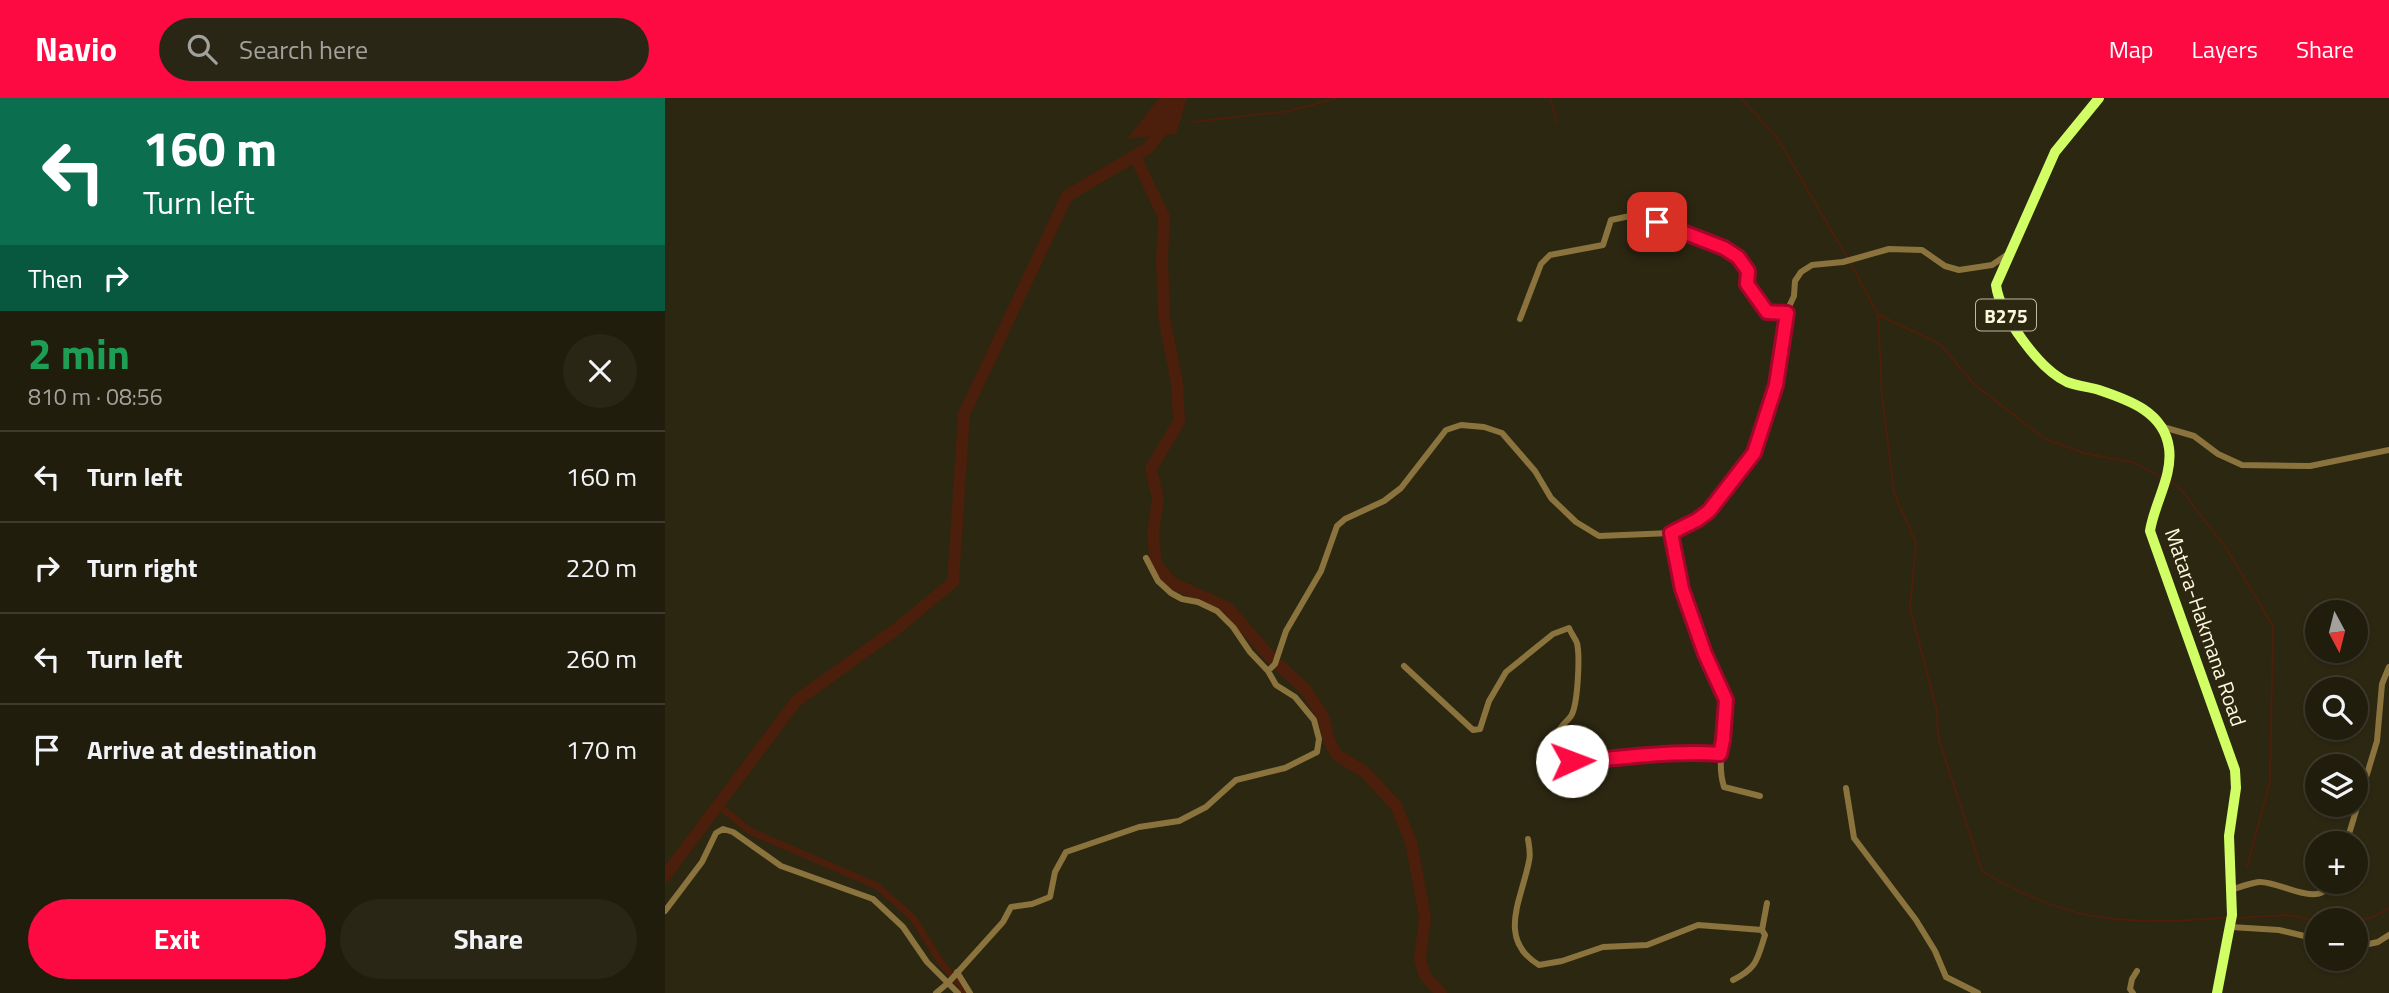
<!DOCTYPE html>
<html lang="en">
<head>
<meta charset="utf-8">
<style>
  :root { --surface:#211d0d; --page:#292616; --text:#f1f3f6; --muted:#a2a29d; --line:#3e3b2e; --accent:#fd0a42 }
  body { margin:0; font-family:"Titillium Web",sans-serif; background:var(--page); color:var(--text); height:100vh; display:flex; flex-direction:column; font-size:26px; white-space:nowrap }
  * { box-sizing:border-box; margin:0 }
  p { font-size:23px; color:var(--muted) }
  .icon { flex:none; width:38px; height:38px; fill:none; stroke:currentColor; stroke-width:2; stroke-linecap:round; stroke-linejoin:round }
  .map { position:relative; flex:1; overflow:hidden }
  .sheet { display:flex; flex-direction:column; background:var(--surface); width:665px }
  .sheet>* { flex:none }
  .top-card { background:#0b6e4f; color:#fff; overflow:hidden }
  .needle { width:46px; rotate:173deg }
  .tools { position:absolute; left:1640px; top:502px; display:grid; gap:14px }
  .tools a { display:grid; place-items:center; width:63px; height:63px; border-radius:50%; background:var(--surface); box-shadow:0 2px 5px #0004,0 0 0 2px var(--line); font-size:35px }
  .pin { position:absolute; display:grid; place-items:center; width:60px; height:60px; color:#fff; margin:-30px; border-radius:14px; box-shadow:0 4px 10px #0006 }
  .me { position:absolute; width:77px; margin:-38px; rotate:88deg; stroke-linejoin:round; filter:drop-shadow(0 0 5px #0008) }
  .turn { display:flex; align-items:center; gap:24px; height:147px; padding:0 28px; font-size:32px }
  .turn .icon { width:91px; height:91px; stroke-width:2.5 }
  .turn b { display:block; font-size:49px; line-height:60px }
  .then { display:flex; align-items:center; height:66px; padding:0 28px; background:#0003; gap:14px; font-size:26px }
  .round { display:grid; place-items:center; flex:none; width:74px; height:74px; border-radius:37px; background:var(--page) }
  .summary { display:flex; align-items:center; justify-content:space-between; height:119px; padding:0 28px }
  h1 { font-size:42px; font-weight:700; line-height:52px; color:#1e9e55 }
  .action { display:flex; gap:14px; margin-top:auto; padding:14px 28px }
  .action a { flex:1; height:80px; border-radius:42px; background:var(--accent); color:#fff; font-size:28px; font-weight:700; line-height:80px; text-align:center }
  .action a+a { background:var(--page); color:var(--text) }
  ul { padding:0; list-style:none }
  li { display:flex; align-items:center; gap:21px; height:91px; padding:0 28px; border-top:2px solid var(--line) }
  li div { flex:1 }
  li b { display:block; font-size:26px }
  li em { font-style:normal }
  header { display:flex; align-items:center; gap:42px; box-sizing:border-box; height:98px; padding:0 35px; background:var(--accent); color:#fff }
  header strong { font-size:33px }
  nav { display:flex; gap:38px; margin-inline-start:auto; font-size:24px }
  .search { width:490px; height:63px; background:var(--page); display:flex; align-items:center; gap:18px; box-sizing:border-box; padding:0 24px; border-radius:38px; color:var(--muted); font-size:26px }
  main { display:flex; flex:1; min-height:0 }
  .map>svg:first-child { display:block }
  .water { fill:#4b1f0b }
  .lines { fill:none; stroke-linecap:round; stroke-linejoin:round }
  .stream { stroke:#4b1f0b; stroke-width:2 }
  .canal { stroke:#4b1f0b; stroke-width:7 }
  .river { stroke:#4b1f0b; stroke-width:12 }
  .minor { stroke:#8a733d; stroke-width:6 }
  .primary { stroke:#d0fe64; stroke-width:10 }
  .route-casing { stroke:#a4062b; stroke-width:18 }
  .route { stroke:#fd0a42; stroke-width:12 }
  .labels { text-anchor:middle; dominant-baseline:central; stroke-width:5; stroke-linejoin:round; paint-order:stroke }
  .shield { fill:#2c2711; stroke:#c0b99f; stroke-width:2 }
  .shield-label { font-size:19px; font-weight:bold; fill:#fff7dc }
  .street-label { font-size:21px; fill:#fff7dc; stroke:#2c2711 }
</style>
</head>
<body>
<header>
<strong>Navio</strong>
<div class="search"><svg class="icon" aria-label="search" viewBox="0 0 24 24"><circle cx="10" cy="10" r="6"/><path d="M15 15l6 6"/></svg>Search here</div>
<nav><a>Map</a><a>Layers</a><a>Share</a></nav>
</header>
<main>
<section class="sheet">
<div class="top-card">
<div class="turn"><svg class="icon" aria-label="left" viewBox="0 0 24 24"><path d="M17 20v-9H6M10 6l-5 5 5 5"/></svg><div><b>160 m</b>Turn left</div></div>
<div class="then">Then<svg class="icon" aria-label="right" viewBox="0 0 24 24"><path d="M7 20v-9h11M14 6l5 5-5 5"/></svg></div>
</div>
<div class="summary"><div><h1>2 min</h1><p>810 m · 08:56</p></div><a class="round"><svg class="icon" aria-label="close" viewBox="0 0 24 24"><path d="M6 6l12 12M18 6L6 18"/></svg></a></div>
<ul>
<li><svg class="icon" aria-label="left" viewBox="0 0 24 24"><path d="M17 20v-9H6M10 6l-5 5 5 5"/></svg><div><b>Turn left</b></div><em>160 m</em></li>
<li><svg class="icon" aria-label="right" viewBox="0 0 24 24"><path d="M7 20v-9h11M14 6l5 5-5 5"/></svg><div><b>Turn right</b></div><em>220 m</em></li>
<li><svg class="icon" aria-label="left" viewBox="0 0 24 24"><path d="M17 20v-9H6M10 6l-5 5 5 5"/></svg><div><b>Turn left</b></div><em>260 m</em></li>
<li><svg class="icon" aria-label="arrive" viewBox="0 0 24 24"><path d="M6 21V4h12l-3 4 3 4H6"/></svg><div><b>Arrive at destination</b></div><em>170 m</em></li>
</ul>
<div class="action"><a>Exit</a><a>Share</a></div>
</section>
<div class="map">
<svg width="1724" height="895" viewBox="0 0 1724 895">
  <rect width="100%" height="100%" fill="#2c2711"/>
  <path class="water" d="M494,0H522L511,36L462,41Z"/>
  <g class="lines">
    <path class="stream" d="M885,0L892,24
      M1076,0L1113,41L1183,161
      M527,24L625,13L672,0
      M1186,166L1213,217L1217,297L1229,395L1251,445L1245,510L1272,613L1273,637L1277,651L1317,773C1355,796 1398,815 1442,820C1481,825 1522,822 1561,820
      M1214,217L1275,246L1310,287L1380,341L1419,355L1470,365L1497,380
      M1505,384L1514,389L1561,450L1608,528L1605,683L1582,769
      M1570,820L1624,817L1652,823
      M1690,822L1706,820L1724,810"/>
    <path class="canal" d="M53,707L85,733L212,788L248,820L277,866L296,887L299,895"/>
    <path class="river" d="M470,58L499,119L497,161L499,219L512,285L514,323L486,371L493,401L488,436L491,466L507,485L563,510L607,561
      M615,568L640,591L658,618L665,645L672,657L700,674L731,708L746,744L760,819L755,861L760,878L776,895
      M0,778L131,603L230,532L288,484L299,316L402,98L483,50L505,23L510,0"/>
    <path class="minor" d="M855,221L876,166L885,157L938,147L946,122L965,118L992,124L1060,150L1073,159L1083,173L1082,186L1102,214L1121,215
      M1498,329L1529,338L1553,356L1577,367L1645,368L1724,352
      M1006,435C1014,477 1023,516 1039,555C1045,570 1059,588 1061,604C1063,633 1050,660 1059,689L1095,698
      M739,568L808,632L815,631L824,603L841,574L888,536L904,530C906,535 910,540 912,545C915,558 913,607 906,618C901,625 895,627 893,636C899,645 900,657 907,663C956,661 1006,652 1055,656
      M603,573L610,566L621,533L656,473L672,428L680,421L719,403L736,390L781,332L796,327L819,329L837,335L870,373L886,400L911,424L934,438L1006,435L1032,423L1044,413L1089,355L1111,287L1121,215L1129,198L1130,183L1136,174L1147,167L1178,164L1224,151L1257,152L1280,168L1294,172L1327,167L1343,156
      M1181,690L1189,740L1251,822L1270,853L1281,879L1313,895
      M863,741C864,748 866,756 864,763C857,801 831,841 874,867L897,863L938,849L982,847L1033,827L1097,832L1102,805
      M1681,746L1712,643L1717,586L1724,569
      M1566,792C1575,789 1585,785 1594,784C1617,783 1652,812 1668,784
      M0,813L37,764L51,735L58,731L68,734L116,768L208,801L238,829L262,864L283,885L271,895
      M1566,829L1614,832L1652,841
      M1690,849L1713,844L1724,837
      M292,874L305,895
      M1068,882C1092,870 1092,862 1100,837L1097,832
      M293,895L283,885L338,824L346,809L367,806L385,799L390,774L401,754L474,729L514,723L541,709L571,682L620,670L652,654L654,641L649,622L630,599L611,587L603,573L585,554L568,529L552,513L533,504L517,501L506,495L493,483L481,460
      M1468,895L1465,891L1467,881L1472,873"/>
    <path class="primary" d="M1434,0L1390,54L1331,187C1335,217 1374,271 1402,284C1412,288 1424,289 1434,292C1464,302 1499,314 1504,350C1508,378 1489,406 1485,433L1570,672L1571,690L1564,738L1567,817L1552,895"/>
  </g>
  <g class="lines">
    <defs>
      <path id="route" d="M907,663C956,661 1005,652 1055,656L1058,642L1061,602L1040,556L1017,491L1006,435L1032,422L1044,413L1089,355L1111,287L1122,215L1102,214L1082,186L1083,173L1073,159L1059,150L992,124"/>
    </defs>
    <use href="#route" class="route-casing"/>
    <use href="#route" class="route"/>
  </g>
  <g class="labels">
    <rect class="shield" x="1311" y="201.5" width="60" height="31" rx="5"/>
    <g class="shield-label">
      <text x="1341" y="217">B275</text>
    </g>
    <g class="street-label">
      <text transform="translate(1541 529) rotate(71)">Matara-Hakmana Road</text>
    </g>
  </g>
</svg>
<div class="tools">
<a><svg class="needle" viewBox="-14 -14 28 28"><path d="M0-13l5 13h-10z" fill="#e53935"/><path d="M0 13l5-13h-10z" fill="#a2a29d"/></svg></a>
<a><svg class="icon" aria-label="search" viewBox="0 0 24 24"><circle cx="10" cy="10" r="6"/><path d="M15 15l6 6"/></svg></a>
<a><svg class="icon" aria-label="layers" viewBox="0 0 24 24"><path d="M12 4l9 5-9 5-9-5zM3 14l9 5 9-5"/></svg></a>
<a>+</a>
<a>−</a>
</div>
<div class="pin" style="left:992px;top:124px;background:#d93025"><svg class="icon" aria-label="arrive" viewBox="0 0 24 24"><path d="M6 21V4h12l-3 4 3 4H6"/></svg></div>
<svg class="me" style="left:907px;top:663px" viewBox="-20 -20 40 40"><circle r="19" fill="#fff"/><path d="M0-13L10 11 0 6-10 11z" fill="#fd0a42"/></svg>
</div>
</main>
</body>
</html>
